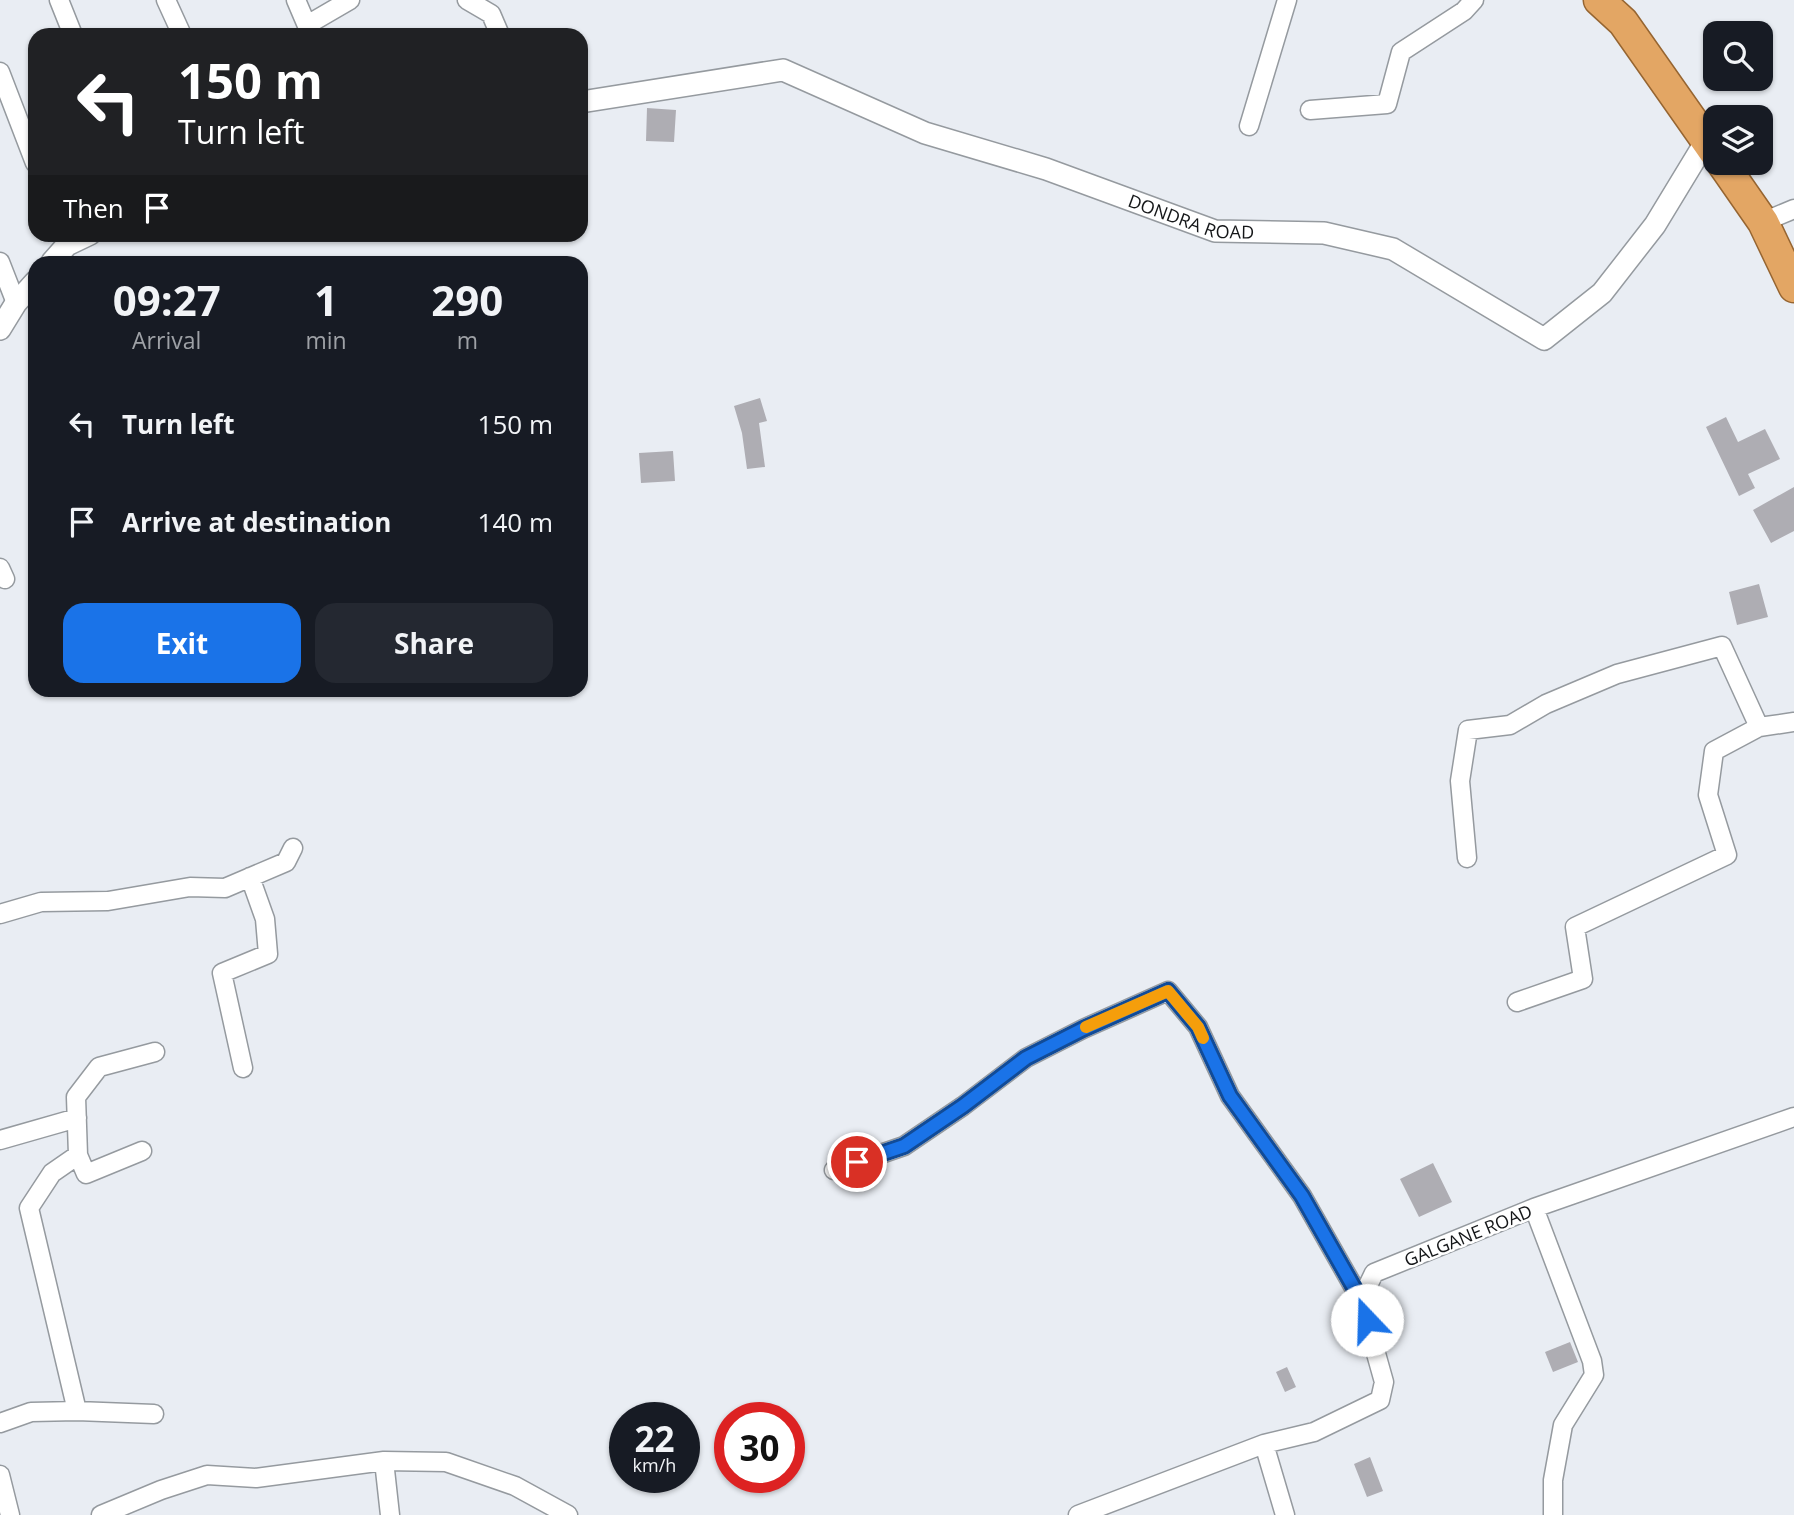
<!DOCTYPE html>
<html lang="en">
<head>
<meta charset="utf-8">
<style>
  :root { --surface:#171b24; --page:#242831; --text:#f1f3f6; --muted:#9ea1a6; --accent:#1a73e8 }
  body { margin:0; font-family:"Open Sans",sans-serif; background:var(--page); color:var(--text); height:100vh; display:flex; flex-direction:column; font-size:26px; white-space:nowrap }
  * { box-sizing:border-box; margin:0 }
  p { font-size:23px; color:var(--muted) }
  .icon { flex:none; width:38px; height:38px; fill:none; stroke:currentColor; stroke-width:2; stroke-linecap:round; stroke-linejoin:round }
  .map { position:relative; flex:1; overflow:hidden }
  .drawer { position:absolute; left:28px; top:256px; width:560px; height:441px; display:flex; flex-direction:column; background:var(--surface); border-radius:21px; box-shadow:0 2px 5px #0004 }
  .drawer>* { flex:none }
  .banner { position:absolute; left:28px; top:28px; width:560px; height:214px; border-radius:21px; box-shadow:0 2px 5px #0004; background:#202124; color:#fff; overflow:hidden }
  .fabs { position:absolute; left:1703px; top:21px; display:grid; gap:14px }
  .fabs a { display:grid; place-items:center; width:70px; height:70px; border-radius:14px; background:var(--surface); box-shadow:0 2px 5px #0004; font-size:35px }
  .speed { position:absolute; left:609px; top:1402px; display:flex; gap:14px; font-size:35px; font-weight:700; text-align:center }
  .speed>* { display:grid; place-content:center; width:91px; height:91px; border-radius:50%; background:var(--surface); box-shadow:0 2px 5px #0004; line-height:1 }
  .speed small { font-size:18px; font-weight:400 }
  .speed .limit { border:10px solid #d22; background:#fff; color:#111 }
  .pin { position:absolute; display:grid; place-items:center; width:60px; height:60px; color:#fff; margin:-30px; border:4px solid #fff; border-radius:50%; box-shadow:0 2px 7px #0007 }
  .me { position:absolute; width:77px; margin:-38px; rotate:339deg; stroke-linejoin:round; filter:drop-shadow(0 0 5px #0008) }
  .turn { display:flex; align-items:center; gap:24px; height:147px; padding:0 35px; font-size:32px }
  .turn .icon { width:91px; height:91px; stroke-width:2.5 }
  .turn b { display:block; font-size:49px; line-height:60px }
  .then { display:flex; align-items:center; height:66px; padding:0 35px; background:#0003; gap:14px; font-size:26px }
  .eta { display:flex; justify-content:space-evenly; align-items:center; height:119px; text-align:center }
  .eta b { font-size:42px; font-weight:700; line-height:49px }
  .button { display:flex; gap:14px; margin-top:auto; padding:14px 35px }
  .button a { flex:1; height:80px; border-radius:21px; background:var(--accent); color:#fff; font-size:28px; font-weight:700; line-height:80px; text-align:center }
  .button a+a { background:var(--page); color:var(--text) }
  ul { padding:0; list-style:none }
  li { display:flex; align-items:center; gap:21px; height:98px; padding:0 35px }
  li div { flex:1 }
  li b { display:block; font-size:26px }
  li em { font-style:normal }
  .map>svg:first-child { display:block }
  .building { fill:#aeadb3 }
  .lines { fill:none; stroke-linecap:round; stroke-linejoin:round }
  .minor-casing { stroke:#959a9f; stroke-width:21 }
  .tertiary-casing { stroke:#959a9f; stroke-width:24 }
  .trunk-casing { stroke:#966531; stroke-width:33 }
  .minor { stroke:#fff; stroke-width:18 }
  .tertiary { stroke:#fff; stroke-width:21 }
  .trunk { stroke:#e3a664; stroke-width:30 }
  .route-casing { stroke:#114b97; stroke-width:18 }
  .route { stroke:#1a73e8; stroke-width:12 }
  .slow { stroke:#f59e0b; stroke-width:12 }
  .labels { text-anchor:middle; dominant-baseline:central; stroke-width:5; stroke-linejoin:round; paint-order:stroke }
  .street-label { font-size:18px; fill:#141618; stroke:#fff }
</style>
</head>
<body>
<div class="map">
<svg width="1794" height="1515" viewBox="0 0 1794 1515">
  <rect width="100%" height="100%" fill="#e9edf3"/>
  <path class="building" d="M647,108L676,110L674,142L646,141Z
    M760,398L767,421L759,423L765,467L747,469L742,433L734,406Z
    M1726,417L1738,442L1765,429L1780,459L1748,474L1755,488L1739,496L1706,427Z
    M673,451L675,481L641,483L639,453Z
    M1794,487V531L1771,543L1753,510Z
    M1759,584L1768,617L1737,625L1729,592Z
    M1433,1163L1452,1202L1419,1217L1400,1179Z
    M1570,1342L1578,1362L1553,1372L1545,1352Z
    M1287,1367L1296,1387L1285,1392L1276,1372Z
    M1370,1457L1383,1491L1367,1497L1354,1464Z"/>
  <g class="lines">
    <defs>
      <path id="minor" d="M59,0L73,35
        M166,0L182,35
        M296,0L311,35
        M467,0L491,14L500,35
        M307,25L350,0
        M0,72L35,163
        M1310,110L1387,104L1401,52L1464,11L1474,0
        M1249,126L1287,0
        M1763,222L1794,209
        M0,262L16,303
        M0,568L5,579
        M1467,858L1460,781L1468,730L1510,725L1546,704L1617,674L1722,646L1759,727L1794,722
        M0,914L41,902L108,901L190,887L225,888L286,862L293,848
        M1517,1002L1583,979L1575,927L1727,855L1708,795L1714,751L1759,727
        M243,1068L222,973L268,954L265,919L250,877
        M0,1140L77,1118
        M78,1155L86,1174L142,1151
        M834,1170L904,1146L963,1106L1026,1058L1083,1029L1168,991L1198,1027L1230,1096L1302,1196L1361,1300
        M1534,1208L1592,1361L1594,1375L1563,1425L1553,1480V1515
        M77,1411L29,1208L52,1173L78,1155L76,1097L99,1067L155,1052
        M0,1423L31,1412L77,1411L154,1414
        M1264,1444L1285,1515
        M384,1461L390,1515
        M0,1475L10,1515
        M101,1515L161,1490L207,1475L256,1478L384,1461L446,1462L515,1486L568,1515
        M1078,1515L1264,1444L1314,1432L1380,1400L1384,1382L1361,1300L1374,1273L1534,1208L1794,1117"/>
      <g id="tertiary">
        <path id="s1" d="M581,102L783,70L925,133L1046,169L1215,231L1324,233L1393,249L1544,339L1602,293L1655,225L1706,141"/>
        <path d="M52,262L67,245L90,234"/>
        <path d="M0,329L16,303L35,282"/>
      </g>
      <path id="trunk" d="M1599,0L1623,22L1715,153
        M1722,163L1763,222L1794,287"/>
    </defs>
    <use href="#minor" class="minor-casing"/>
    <use href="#tertiary" class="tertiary-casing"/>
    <use href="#trunk" class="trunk-casing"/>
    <use href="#minor" class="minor"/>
    <use href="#tertiary" class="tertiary"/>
    <use href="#trunk" class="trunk"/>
  </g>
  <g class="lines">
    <defs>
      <path id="route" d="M857,1162L904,1146L963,1106L1026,1058L1083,1029L1168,991L1198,1027L1230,1096L1302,1196L1361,1300L1367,1320"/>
    </defs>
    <use href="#route" class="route-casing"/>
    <use href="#route" class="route"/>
    <path class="slow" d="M1086,1027L1168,991L1198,1027L1203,1038"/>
  </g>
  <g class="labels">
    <g class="street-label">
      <text stroke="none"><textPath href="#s1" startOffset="640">DONDRA ROAD</textPath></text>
      <text transform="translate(1468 1235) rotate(-22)">GALGANE ROAD</text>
    </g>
  </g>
</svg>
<div class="fabs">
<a><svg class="icon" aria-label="search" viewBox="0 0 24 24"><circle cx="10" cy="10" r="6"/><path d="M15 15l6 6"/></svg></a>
<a><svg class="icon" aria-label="layers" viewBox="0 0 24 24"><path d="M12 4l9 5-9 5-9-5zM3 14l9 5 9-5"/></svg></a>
</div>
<div class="speed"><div>22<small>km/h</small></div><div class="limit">30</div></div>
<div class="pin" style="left:857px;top:1162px;background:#d93025"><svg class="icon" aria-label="arrive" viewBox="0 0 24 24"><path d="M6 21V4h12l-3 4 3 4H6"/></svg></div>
<svg class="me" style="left:1367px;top:1320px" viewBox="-20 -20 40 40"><circle r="19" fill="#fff"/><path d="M0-13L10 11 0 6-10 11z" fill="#1a73e8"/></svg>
<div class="banner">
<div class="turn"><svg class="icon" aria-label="left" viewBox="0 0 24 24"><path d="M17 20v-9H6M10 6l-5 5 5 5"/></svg><div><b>150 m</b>Turn left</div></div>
<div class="then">Then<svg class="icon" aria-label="arrive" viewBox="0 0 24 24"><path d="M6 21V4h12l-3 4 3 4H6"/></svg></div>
</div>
<section class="drawer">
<div class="eta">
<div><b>09:27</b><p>Arrival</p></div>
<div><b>1</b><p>min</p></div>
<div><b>290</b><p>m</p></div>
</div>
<ul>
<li><svg class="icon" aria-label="left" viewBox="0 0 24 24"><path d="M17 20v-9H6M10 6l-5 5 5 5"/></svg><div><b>Turn left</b></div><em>150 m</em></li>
<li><svg class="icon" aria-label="arrive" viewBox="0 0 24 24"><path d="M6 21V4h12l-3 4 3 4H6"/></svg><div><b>Arrive at destination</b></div><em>140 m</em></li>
</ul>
<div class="button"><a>Exit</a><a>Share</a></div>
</section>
</div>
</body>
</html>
